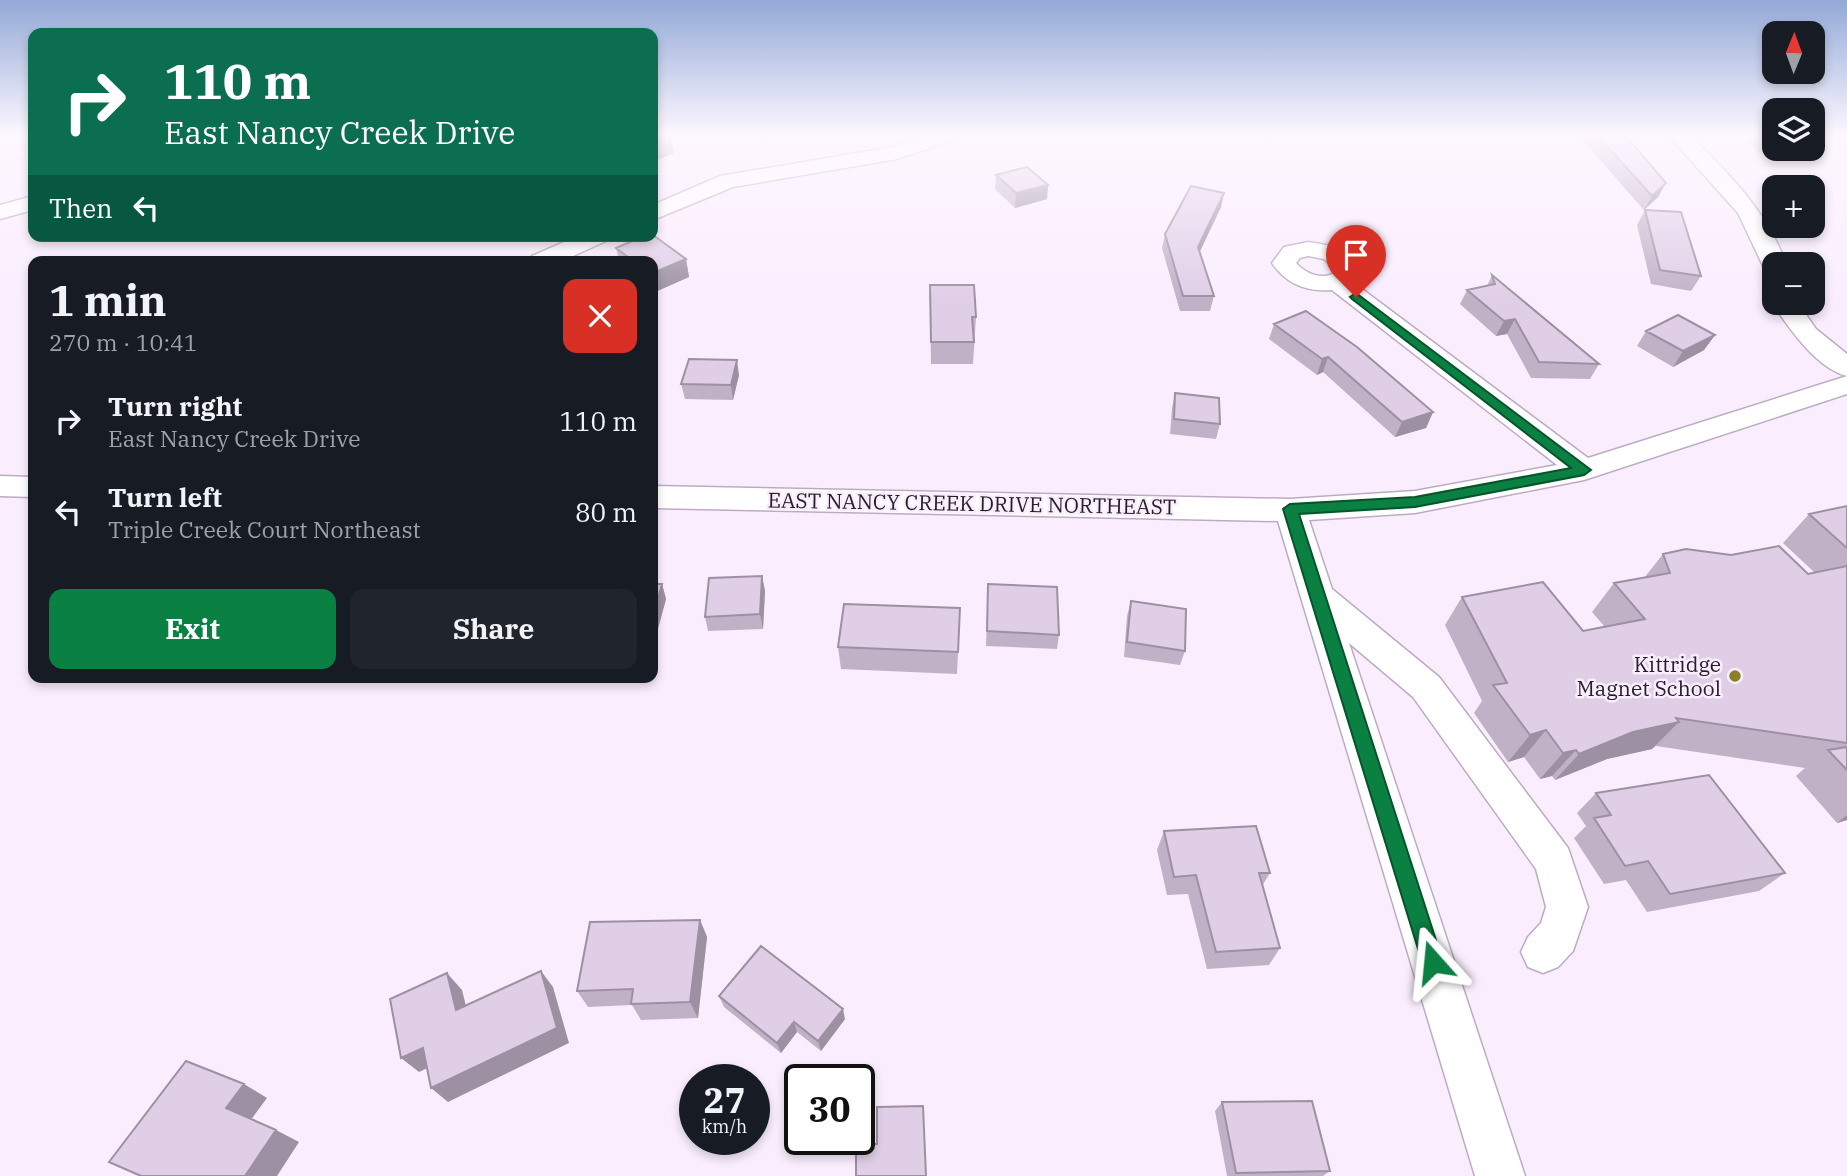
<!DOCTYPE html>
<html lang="en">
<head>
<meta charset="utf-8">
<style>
  :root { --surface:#171b24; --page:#20242c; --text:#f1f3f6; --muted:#9ea1a6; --accent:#0b8043 }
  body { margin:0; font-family:"IBM Plex Serif",serif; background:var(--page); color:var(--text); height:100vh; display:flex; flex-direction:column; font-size:26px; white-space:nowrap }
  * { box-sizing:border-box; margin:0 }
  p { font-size:23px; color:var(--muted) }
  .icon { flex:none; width:38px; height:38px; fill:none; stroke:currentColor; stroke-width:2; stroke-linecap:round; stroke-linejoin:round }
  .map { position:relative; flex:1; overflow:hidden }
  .drawer { position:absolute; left:28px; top:256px; width:630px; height:427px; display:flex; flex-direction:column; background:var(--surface); border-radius:14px; box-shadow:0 4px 10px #0003 }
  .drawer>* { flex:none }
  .guide { position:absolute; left:28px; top:28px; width:630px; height:214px; border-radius:14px; box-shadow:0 4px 10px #0003; background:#0b6e4f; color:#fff; overflow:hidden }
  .needle { width:46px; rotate:1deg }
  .buttons { position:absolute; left:1762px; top:21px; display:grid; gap:14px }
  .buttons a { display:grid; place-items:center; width:63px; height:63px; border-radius:14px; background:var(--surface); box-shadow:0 4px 10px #0003; font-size:35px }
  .speed { position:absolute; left:679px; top:1064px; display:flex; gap:14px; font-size:35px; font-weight:700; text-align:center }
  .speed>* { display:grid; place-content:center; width:91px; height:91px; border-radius:50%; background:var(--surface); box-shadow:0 4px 10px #0003; line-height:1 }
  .speed small { font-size:18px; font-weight:400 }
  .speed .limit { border:4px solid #111; border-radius:10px; background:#fff; color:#111 }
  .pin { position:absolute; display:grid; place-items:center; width:60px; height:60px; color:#fff; margin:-72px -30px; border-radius:50% 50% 50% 0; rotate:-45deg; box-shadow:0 0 7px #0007 }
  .pin .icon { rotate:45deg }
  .me { position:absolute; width:77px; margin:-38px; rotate:342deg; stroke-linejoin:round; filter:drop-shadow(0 0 5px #0008) }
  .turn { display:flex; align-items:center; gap:24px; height:147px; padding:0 21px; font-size:32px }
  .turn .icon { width:91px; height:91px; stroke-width:2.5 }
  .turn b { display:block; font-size:49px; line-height:60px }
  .then { display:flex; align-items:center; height:66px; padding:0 21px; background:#0003; gap:14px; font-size:26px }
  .round { display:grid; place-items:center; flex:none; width:74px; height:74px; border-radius:14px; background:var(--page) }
  .overview { display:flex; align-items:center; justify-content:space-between; height:119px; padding:0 21px }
  h1 { font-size:42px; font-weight:700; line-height:52px }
  .cta { display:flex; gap:14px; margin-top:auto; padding:14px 21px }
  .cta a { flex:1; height:80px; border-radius:14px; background:var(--accent); color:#fff; font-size:28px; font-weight:700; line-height:80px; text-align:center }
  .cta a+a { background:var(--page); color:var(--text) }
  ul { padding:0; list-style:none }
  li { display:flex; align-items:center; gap:21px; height:91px; padding:0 21px }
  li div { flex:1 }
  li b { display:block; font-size:26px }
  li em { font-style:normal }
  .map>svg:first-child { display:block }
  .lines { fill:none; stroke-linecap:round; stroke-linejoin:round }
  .minor-casing { stroke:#bdabc3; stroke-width:3 }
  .minor { fill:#fff; fill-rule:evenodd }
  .wall { fill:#c1b1c7 }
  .shaded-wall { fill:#9d90a2 }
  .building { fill:#e0cee7; stroke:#9d90a2; stroke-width:2 }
  .route { fill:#0b8043; stroke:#07532c; stroke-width:2 }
  .poi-dot { fill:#898128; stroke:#faeefe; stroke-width:2.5 }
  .labels { text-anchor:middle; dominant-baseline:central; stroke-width:5; stroke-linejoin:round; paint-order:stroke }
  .street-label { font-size:21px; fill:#251f28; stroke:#faeefe }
  .poi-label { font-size:21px; fill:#251f28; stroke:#faeefe; text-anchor:end }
</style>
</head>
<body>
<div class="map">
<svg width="1847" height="1176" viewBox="0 0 1847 1176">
  <rect width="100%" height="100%" fill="#faeefe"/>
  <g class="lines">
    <defs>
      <path id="minor" d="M929,135H960L957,139L897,159L733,187L653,220V205L720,176L893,147Z
        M1668,135H1690C1729,174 1767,211 1786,264H1774V272L1765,270L1738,213Z
        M33,196V210L0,219V205Z
        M578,236H610L606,241L562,261H529L532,256Z
        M1308,242C1331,245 1350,249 1362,271L1354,283L1588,458L1847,376V394L1584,480L1415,513L1309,520L1332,589L1439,677L1568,848L1588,907L1573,951L1558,967L1543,973L1528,967L1521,952L1528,937L1541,923L1546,907L1536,869L1413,697L1349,643L1525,1176H1475L1278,521L653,508V486L1290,499L1415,491L1557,465L1332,290C1307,292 1286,284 1272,263L1284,247ZM1308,256L1324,259L1338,271C1324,281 1307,275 1296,263L1300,258Z
        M1774,300V303H1798L1816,329L1847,354V376C1816,368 1790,329 1772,303Z
        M0,476L33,477V497L0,496Z"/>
    </defs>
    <use href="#minor" class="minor-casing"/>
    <use href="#minor" class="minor"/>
  </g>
  <path class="wall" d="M1578,135H1625L1666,183L1658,197L1644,210Z
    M1744,135H1774V149H1796L1792,155L1760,154Z
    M996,175L1048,185L1047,199L1015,208L995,189Z
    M1224,193L1221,207L1199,252L1214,296L1210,311H1180L1162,248L1165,234Z
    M1645,210L1701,276L1691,291L1651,284L1637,225Z
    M616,248L686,259L689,277L655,292L653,291V261H619Z
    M1492,275L1599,364L1590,379L1531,378L1507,334L1496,336L1460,304L1467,290L1487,286Z
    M930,307L976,317L973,364H931Z
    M1274,324L1433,412L1426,428L1395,437L1323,372L1317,375L1269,339Z
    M1646,331L1715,335L1704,350L1673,367L1637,346Z
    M739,375L733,400L685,399L681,384Z
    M1175,393L1220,424L1216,439L1170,434L1172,408Z
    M1847,506V820L1837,823L1796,776L1805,768L1656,746L1652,749L1607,759L1555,780L1552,776L1540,779L1524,757L1508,762L1474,713L1482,701L1445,625L1462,597L1583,631L1604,626L1592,612L1614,583L1644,578L1663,554L1808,574L1814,572L1783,543L1809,514Z
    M762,576L765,591L763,629L708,631L705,617Z
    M653,584H662L666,599L656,636H653Z
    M988,584L1059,635L1057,649L986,646Z
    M1131,601L1185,651L1180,665L1124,657L1127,616Z
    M960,608L957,674L841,669L838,647Z
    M403,677H468L467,681L404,679Z
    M1596,793L1785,873L1759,891L1647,912L1626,880L1604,884L1574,838L1586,826L1577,813Z
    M1164,831L1270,873L1262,886L1280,948L1269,965L1207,969L1188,894L1167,895L1157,850Z
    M700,920L707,937L698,1018L641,1020L632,1005L588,1007L577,991Z
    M719,996L845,1019L821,1051L797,1032L781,1053L724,1007Z
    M1222,1102L1330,1171L1323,1176H1227L1215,1111Z"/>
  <path class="shaded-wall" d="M663,135H670L674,153L653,162V140Z
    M1666,183L1658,197L1644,210L1652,196Z
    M1048,185L1047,199L1015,208L1016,193Z
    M1224,193L1221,207L1195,262L1198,247Z
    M686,259L689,277L655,292L653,282V273Z
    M1515,319L1507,334L1496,336L1504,321Z
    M1715,335L1704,350L1673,367L1683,351Z
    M1328,357L1323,372L1317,375L1322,359Z
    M737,360L739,375L733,400L731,385Z
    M654,386L658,401L653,418V390Z
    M1433,412L1426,428L1395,437L1402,422Z
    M762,576L765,591L763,629L760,614Z
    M662,584L666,599L656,636L653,626V616Z
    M1679,722L1652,749L1607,759L1555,780L1579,754L1633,732Z
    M1546,730L1524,757L1508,762L1530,735Z
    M1576,750L1552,776L1540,779L1563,753Z
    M1847,815V820L1837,823Z
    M700,920L707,937L698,1018L690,1002Z
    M541,971L553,987L569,1043L448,1102L431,1088Z
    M447,973L462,990L471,1026L456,1010Z
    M843,1009L845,1019L821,1051L818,1041Z
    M794,1022L797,1032L781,1053L777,1043Z
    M423,1048L440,1062L419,1072L401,1058Z
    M244,1084L267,1098L250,1121L226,1108Z
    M276,1130L299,1142L277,1176H245Z"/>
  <path class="building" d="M653,135H663L653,140Z
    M1597,135H1625L1666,183L1652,196Z
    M1765,135H1774V140H1769Z
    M1027,167L1048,185L1016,193L996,175Z
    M1191,186L1224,193L1198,247L1214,296H1183L1165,234Z
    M1645,210L1681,212L1701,276L1660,270Z
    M653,235L686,259L653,273V261H620L628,257L616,248L644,236H653Z
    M1492,275L1599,364L1539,362L1515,319L1504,321L1467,290L1495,284Z
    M930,285H974L976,317H972L974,342H931Z
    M1306,311L1357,347L1433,412L1402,422L1328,357L1322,359L1274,324Z
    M1678,315L1715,335L1683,351L1646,331Z
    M689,359L737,360L731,385L681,384Z
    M1175,393L1219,398L1220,424L1174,419Z
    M1847,506V548L1809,514Z
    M1779,546L1808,574L1847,566V743L1676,718L1679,722L1633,732L1579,754L1576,750L1563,753L1546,730L1530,735L1493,685L1507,683L1462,597L1543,582L1583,631L1645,619L1614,583L1670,573L1663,554L1686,549L1731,555Z
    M762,576L760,614L705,617L709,578Z
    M653,584H662L653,616Z
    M988,584L1057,587L1059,635L987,631Z
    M1131,601L1186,609L1185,651L1127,642Z
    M844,604L960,608L958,652L838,647Z
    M1847,747V770L1828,750Z
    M1709,775L1785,873L1670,894L1648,861L1625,866L1594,818L1611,815L1596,793Z
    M1256,826L1270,873H1259L1280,948L1216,952L1196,875L1174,877L1164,831Z
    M700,920L690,1002L631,1004L633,989L577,991L590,922Z
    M761,946L843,1009L818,1041L794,1022L777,1043L719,996Z
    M541,971L557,1028L431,1088L423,1048L401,1058L390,999L447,973L456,1010Z
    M186,1061L244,1084L226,1108L276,1130L245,1176H141L109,1162Z
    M1312,1101L1330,1171L1236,1173L1222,1102Z
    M923,1106L926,1176H856V1144H877V1107Z"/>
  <linearGradient id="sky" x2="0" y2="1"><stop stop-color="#93a9d7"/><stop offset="0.45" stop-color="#fdf7ff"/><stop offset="1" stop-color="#fdf7ff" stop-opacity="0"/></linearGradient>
  <rect width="1847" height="300" fill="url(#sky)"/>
  <path class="route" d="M1356,293L1591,470L1584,475L1415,507L1299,514L1443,962L1440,970L1433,973L1425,970L1422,962L1283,509L1290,504L1415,497L1571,468L1352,299L1350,297Z"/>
  <circle class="poi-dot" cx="1735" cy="676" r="7"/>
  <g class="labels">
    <g class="street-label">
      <text transform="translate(972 503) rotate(1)">EAST NANCY CREEK DRIVE NORTHEAST</text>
    </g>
    <g class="poi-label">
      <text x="1721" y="664">Kittridge<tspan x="1721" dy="24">Magnet School</tspan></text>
    </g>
  </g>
</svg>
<div class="buttons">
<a><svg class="needle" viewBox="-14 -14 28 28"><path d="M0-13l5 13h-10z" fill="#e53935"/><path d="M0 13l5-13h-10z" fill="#9ea1a6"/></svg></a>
<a><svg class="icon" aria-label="layers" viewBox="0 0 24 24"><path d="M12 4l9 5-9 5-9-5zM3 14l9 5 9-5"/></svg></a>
<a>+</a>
<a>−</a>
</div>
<div class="speed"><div>27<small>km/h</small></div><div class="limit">30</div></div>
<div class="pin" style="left:1356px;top:297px;background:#d93025"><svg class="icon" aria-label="arrive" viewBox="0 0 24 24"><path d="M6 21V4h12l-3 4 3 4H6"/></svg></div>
<svg class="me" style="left:1433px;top:962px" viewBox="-20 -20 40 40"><path d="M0-17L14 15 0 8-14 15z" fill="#0b8043" stroke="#fff" stroke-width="4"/></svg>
<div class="guide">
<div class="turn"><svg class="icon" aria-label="right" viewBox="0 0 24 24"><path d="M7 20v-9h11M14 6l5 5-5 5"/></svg><div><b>110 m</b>East Nancy Creek Drive</div></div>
<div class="then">Then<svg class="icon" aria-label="left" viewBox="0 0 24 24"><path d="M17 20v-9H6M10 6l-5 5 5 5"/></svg></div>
</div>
<section class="drawer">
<div class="overview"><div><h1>1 min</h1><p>270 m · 10:41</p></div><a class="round" style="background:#d93025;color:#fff"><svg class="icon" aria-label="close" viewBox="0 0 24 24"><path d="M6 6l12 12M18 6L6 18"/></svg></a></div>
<ul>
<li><svg class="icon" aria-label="right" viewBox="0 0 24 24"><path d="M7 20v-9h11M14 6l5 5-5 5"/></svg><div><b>Turn right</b><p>East Nancy Creek Drive</p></div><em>110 m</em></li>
<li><svg class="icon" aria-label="left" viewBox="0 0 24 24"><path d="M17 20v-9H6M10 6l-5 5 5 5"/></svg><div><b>Turn left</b><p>Triple Creek Court Northeast</p></div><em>80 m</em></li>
</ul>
<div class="cta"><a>Exit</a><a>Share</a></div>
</section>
</div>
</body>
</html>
